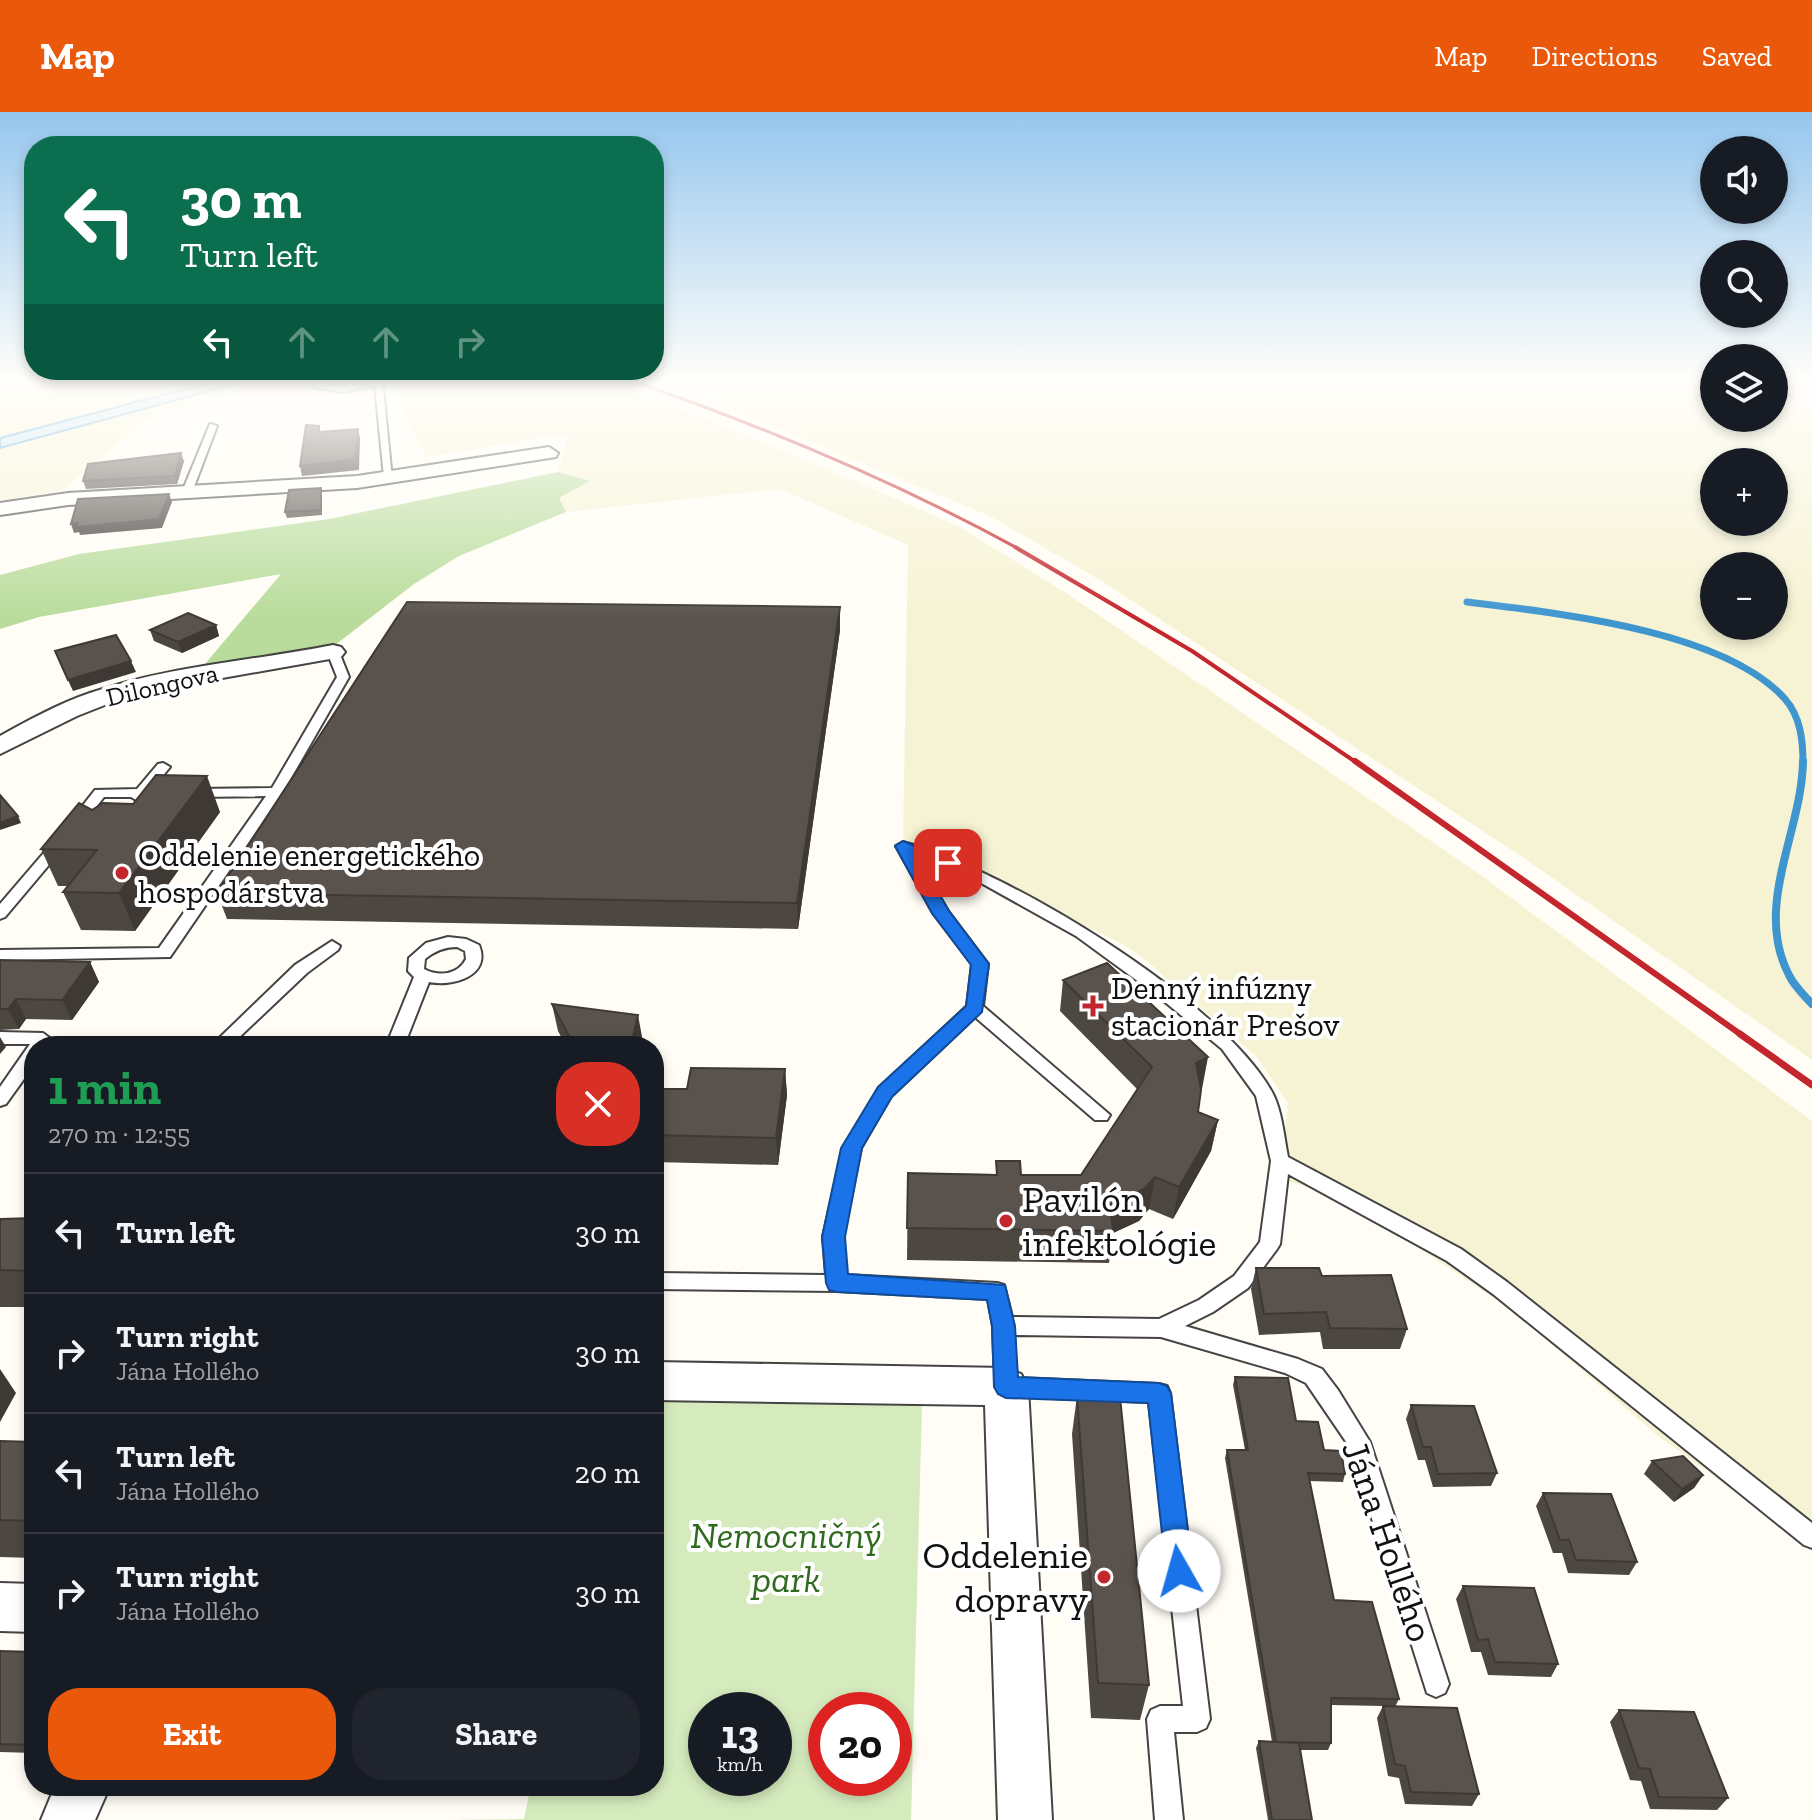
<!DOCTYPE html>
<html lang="en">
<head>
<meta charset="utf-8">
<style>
  :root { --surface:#171b24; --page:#20242c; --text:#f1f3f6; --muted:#9ea1a6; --line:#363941; --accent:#ea580c }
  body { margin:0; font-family:"Zilla Slab",serif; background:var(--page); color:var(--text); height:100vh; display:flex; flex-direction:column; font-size:30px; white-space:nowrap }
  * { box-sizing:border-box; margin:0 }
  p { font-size:26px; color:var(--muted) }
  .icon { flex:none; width:44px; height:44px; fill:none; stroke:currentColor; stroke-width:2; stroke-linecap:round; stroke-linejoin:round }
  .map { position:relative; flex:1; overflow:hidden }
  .sheet { position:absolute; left:24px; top:924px; width:640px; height:760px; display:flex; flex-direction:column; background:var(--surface); border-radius:32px; box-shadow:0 4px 12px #0003 }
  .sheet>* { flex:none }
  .top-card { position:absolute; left:24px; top:24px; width:640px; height:244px; border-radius:32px; box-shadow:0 4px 12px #0003; background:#0b6e4f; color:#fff; overflow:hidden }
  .tools { position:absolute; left:1700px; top:24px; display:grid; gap:16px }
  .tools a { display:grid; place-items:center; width:88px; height:88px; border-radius:50%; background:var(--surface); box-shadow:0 4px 12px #0003; font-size:40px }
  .speed { position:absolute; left:688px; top:1580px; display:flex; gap:16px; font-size:40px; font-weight:700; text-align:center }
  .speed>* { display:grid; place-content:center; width:104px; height:104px; border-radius:50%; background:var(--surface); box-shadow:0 4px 12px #0003; line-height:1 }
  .speed small { font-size:20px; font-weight:400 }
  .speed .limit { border:12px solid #d22; background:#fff; color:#111 }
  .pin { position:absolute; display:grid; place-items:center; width:68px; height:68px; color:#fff; margin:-34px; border-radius:16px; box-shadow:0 4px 12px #0006 }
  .me { position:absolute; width:88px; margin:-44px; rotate:353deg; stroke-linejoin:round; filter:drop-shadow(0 0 6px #0008) }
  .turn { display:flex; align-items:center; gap:28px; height:168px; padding:0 24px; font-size:36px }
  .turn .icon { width:104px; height:104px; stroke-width:2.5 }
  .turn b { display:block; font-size:56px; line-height:68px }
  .lanes { display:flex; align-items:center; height:76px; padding:0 24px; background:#0003; justify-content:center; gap:40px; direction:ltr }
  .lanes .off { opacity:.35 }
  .round { display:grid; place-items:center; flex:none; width:84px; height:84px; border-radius:32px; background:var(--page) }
  .summary { display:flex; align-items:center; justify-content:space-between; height:136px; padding:0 24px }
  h1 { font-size:48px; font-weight:700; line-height:60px; color:#1e9e55 }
  .button { display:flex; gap:16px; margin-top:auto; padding:16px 24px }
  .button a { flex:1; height:92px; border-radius:32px; background:var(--accent); color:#fff; font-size:32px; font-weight:700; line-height:92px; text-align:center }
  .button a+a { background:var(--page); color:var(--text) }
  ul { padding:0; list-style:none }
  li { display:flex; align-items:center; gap:24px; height:120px; padding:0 24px; border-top:2px solid var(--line) }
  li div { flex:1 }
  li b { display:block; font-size:30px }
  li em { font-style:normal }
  header { display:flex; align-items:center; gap:48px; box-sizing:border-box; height:112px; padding:0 40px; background:var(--accent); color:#fff }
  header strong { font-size:38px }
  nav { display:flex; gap:44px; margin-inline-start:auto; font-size:28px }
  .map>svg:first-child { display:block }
  .farmland { fill:#f6f3d4; fill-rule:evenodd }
  .green { fill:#d5ebbd; fill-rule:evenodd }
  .forest { fill:#b9dc9c }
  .water { fill:#b9e0f7; stroke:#3f96cf; stroke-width:2 }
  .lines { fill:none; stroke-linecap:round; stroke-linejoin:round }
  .stream-far1 { stroke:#3f96cf; stroke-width:7 }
  .stream { stroke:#3f96cf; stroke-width:8 }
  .service-casing { stroke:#444; stroke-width:4 }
  .minor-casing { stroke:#444; stroke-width:4 }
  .service { fill:#fff; fill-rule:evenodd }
  .minor { fill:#fff; fill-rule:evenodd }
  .rail-far3 { stroke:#c4262e; stroke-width:3 }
  .rail-far2 { stroke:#c4262e; stroke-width:4 }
  .rail-far1 { stroke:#c4262e; stroke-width:6 }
  .rail { stroke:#c4262e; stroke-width:7 }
  .wall { fill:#4d4742 }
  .shaded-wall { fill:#3f3936 }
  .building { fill:#5a524d; stroke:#3f3936; stroke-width:2 }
  .route { fill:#1a73e8; stroke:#114b97; stroke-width:2 }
  .poi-dot { fill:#c4262e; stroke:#fff; stroke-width:3 }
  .labels { text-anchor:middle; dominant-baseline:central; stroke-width:8; stroke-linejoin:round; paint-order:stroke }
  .far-street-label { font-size:26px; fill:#111; stroke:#fff }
  .poi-label { font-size:32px; fill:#111; stroke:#fff; text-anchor:start }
  .near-poi-label { font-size:38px; fill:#111; stroke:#fff; text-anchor:start }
  .near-park-label { font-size:38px; font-style:italic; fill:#2f6b1f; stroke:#fff }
  .near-street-label { font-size:38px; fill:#111; stroke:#fff }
</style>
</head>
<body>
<header>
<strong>Map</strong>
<nav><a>Map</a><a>Directions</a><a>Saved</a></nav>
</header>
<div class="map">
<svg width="1812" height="1708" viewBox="0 0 1812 1708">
  <rect width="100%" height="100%" fill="#fffdf5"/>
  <path class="farmland" d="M0,266H308L157,300L63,378L0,390Z
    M388,266H605L825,356L958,414L1066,481L1478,761L1812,1009V1436L1657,1323L1514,1200L1345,1086L1280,1067L1288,991L1257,945L1142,845L1121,831L970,759L903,734L908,433L780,377L566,400L559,386L589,369L558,360L568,322L426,345Z
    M656,266H1714V306H1774V283L1812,300V948L1521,744L1103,470L990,404ZM1714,350H1774V410H1714ZM1714,454H1774V514H1714Z"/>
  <path class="green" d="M654,1287L922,1292L911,1708H451L524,1707L531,1674H654ZM706,1598H774V1666H706ZM826,1598H894V1666H826Z"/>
  <path class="forest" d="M558,360L590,369L559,386L566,400L459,444L414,472L330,537L199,559L281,462L39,505L0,517V463L79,442L329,407Z"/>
  <path class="water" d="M227,266H258L0,336V326Z"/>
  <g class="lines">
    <path class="stream-far1" d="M1467,490C1556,501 1724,518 1785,587C1801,605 1803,630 1803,651"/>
    <path class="stream" d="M1803,649C1802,720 1753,794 1789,863C1794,874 1804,883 1812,892"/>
    <defs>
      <path id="service" d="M316,266H325L321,271L342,274L382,266L392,367L384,365L375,274L342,280L313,275Z
        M210,312L217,314L192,380L184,382L182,380Z
        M333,536L339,540L349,565L283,680L170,845L0,848V838L159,836L266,684L194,685L187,681L194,677L272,676L337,565L327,540Z
        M163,651L170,655L152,677L168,678L170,681L168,684L145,685L138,689L131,685H104L81,714L76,715L69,711L95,678L137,677L158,652Z
        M59,728L64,729L66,732L64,735L5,805L0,807V792L54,729Z
        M903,730C1005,757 1220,887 1272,980C1282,998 1284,1025 1288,1045L1461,1137L1507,1170L1812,1411V1436L1804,1433L1493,1182L1447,1149L1288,1062L1280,1132L1277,1137L1248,1176L1213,1200L1185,1214L1298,1247L1322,1257L1338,1278L1370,1330L1449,1572L1445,1581L1436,1585L1427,1581L1349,1334L1306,1271L1285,1261L1161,1225L1014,1223L1016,1266L1159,1272L1167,1274L1170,1281L1210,1607L1206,1616L1197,1620H1174L1183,1708H1155L1147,1607L1151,1598L1160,1594H1183L1149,1290L1006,1284L998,1282L995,1275L993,1214L988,1187L837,1179L654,1177V1161L826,1163L823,1125L843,1036L879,976L967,894L972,852L933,801L896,734ZM916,744L965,762L1076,824L1154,881L1222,937L1256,984L1271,1049L1260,1130L1234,1164L1199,1188L1159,1207L1012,1205L1004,1173L997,1171L846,1163L843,1125L861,1036L891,984L975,905L1095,1008H1107L1110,1003L983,894L988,852L948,799Z
        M448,825L466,827L479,833C492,864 452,875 429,870L404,934H386L414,865L408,859L409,846L426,831ZM457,835L465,839L466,847C458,863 439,865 424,857L425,847C435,839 444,835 457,835Z
        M332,829L340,834L338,838L307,861L230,934H211L295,853Z
        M0,920L43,921L51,927L47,934H34V953L6,992L0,994V975L30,932H0Z"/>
      <path id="minor" d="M549,335L558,341L556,345L357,376L68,393L0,403V391L68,381L357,364Z
        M333,533L341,535L345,540L341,545L166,576L120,587L77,604L0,642V624C29,608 58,592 90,581C168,554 252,549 333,533Z
        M654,1250L1006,1256L1021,1262L1028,1275L1052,1708H998L985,1293L654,1288Z
        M0,1471L34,1472V1520L0,1519Z
        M55,1674H110L95,1708H41Z"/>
    </defs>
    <use href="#service" class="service-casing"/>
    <use href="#minor" class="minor-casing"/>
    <use href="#service" class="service"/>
    <use href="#minor" class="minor"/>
    <path class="rail-far3" d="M624,266C760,313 893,368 1019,437"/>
    <path class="rail-far2" d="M1015,435L1192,539L1357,651"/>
    <path class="rail-far1" d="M1355,649L1743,924"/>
    <path class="rail" d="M1740,922L1812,973"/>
  </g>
  <path class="wall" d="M184,349L177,372L86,377L83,369Z
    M321,376L322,381V403L287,406L285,400Z
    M216,513L219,524L182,541L154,529L150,518Z
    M840,518L798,817L227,807L217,781Z
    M92,698L220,700L135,819L81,818L63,780L68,774H58L41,737Z
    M0,848L90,850L99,870L72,908L26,907L19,917L0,918Z
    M1063,868L1202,977H1200L1198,1000L1218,1008L1211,1039L1173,1107L1149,1097L1139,1109L1113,1121L1109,1151L907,1148L908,1061L996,1062V1049L1021,1063H1081L1137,977L1060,899Z
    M552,892L643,930L566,934L558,919Z
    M785,957L787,983L778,1053L654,1050V977H687Z
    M34,1106V1195H0V1107Z
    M1256,1156L1322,1164L1407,1217L1400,1237H1323L1320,1220L1259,1223L1251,1177Z
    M1235,1265L1296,1309L1345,1362L1343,1370L1309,1369L1334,1488L1399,1587L1395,1595L1479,1682L1472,1694L1405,1692L1399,1666L1388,1664L1377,1606L1383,1594L1331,1593V1631L1328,1638H1300L1312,1708H1268L1256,1636L1259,1629L1272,1630L1225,1346L1227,1338H1245L1233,1273Z
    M1077,1284L1149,1573L1140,1608L1091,1606L1072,1322Z
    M1411,1293L1497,1361L1491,1374L1433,1375L1425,1348H1418L1406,1307Z
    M0,1329L34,1330V1446L0,1445Z
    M1652,1349L1703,1363L1694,1376L1674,1390L1644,1362Z
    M1543,1381L1637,1450L1629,1463L1568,1461L1562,1441H1553L1536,1394Z
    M1463,1474L1558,1552L1551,1565L1488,1563L1481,1540H1471L1456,1487Z
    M0,1539L34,1540V1641L0,1640Z
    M1619,1598L1728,1686L1717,1698L1650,1697L1641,1669L1630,1668L1610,1610Z"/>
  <path class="shaded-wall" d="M358,317L360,326L359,358L302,364L300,354Z
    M181,341L184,349L177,372L175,364Z
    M169,382L172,390L162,416L80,423L79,420L74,421L71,412Z
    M840,495V518L798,817L797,791Z
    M216,513L219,524L182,541L178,530Z
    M131,549L136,560L73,579L68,568Z
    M207,664L220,700L135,819L119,781Z
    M18,704L21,711L0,718V711Z
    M90,850L99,870L72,908L62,888Z
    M16,887L26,907L19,917L8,897Z
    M638,903L643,930L642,934H631Z
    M0,925L6,935L0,942Z
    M1208,945L1202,977L1190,982L1196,951Z
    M785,957L787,983L778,1053L776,1026Z
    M1218,1008L1211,1039L1173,1107L1179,1075Z
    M1155,1065L1149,1097L1139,1109L1113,1121L1110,1093Z
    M0,1257L16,1281L0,1310Z
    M1703,1363L1694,1376L1674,1390L1682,1377Z"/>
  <path class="building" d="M306,313L319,314V320L358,317L356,347L300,354Z
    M181,341L175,364L83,369L88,352Z
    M321,376V398L285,400L289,378Z
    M169,382L159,407L77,415L78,411L71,412L78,387Z
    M407,490L840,495L797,791L217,781Z
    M188,501L216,513L178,530L150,518Z
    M116,523L131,549L68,568L55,539Z
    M156,663L207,664L119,781L63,780L97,738L41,737L79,691L92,698L103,691L133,692Z
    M0,683L18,704L0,711Z
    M0,848L90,850L62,888L16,887L8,897H0Z
    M1107,851L1208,945L1196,951L1201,978L1198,1000L1218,1008L1179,1075L1155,1065L1144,1077L1110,1093L1113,1119L907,1116L908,1061L997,1063L996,1049H1020L1021,1063H1081L1152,955L1063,868Z
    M552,892L638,903L631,934H566L569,924Z
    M691,956L785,957L776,1026L654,1023V977H687Z
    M34,1106V1159L0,1158V1107Z
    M1256,1156H1319L1322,1164L1391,1163L1407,1217L1330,1216L1326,1200L1264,1202Z
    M1235,1265L1288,1266L1296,1309L1318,1310L1324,1338L1341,1339L1345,1362L1308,1361L1334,1488L1372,1490L1399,1587L1331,1586V1631L1276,1630L1227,1338H1248Z
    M1077,1284L1120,1285L1149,1573L1098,1571Z
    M1411,1293L1474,1294L1497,1361L1438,1362L1431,1335H1423Z
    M0,1329L34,1330V1409L0,1408Z
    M1683,1344L1703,1363L1682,1377L1652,1349Z
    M1543,1381L1611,1382L1637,1450L1576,1448L1569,1428H1560Z
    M1463,1474L1534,1476L1558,1552L1495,1550L1488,1527L1478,1528Z
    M0,1539L34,1540L33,1633L0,1632Z
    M1383,1594L1457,1596L1479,1682L1411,1680L1405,1654L1395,1652Z
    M1619,1598L1694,1600L1728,1686L1659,1685L1650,1657L1639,1656Z
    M1259,1629L1299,1631L1312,1708H1272Z"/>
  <linearGradient id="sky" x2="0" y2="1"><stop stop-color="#95c6ee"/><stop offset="0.53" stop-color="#fffefa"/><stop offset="1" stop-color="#fffefa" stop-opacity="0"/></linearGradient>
  <rect width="1812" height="506" fill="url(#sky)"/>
  <path class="route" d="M903,729L956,751L948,756L918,745L949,799L989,852L982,900L892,985L862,1036L845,1125L848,1162L1005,1173L1015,1214L1018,1265L1159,1271L1167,1274L1171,1281L1193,1459L1189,1468L1179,1472L1170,1468L1166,1459L1148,1291L1006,1286L998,1282L994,1275L992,1214L987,1188L837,1180L829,1178L826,1171L822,1125L841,1036L878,975L966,894L971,853L932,801L895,734Z"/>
  <g class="poi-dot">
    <circle cx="122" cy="761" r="8"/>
    <path d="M1089 882h8v8h8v8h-8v8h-8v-8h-8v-8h8z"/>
    <circle cx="1006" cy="1109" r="8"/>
    <circle cx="1104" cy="1465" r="8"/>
  </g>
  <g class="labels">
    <g class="far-street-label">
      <text transform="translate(162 573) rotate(-13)">Dilongova</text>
    </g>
    <g class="poi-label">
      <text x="138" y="743">Oddelenie energetického<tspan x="138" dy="37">hospodárstva</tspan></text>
      <text x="1111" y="876">Denný infúzny<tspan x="1111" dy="37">stacionár Prešov</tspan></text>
    </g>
    <g class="near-poi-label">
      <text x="1022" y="1087">Pavilón<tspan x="1022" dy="44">infektológie</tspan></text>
      <text x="1088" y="1443" text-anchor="end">Oddelenie<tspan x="1088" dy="44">dopravy</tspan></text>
    </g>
    <g class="near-park-label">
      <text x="786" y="1423">Nemocničný<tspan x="786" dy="44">park</tspan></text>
    </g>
    <g class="near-street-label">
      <text transform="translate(1388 1429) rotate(71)">Jána Hollého</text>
    </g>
  </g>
</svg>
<div class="tools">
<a><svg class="icon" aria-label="sound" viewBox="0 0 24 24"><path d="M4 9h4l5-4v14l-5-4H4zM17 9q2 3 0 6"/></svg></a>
<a><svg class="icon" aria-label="search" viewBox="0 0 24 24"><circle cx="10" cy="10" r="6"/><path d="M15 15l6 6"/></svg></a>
<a><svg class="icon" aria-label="layers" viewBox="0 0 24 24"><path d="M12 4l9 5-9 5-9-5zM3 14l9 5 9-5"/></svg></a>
<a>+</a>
<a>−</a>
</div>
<div class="speed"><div>13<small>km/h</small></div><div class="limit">20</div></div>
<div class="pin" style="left:948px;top:751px;background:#d93025"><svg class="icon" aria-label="arrive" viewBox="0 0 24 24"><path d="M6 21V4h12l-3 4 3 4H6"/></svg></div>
<svg class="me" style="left:1179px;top:1459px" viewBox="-20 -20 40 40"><circle r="19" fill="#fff"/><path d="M0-13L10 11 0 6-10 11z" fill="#1a73e8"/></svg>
<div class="top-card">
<div class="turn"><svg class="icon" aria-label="left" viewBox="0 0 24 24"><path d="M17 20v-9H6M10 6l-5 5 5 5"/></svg><div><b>30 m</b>Turn left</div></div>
<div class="lanes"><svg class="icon" aria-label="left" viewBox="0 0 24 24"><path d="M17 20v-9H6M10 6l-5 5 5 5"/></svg><svg class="icon off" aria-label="ahead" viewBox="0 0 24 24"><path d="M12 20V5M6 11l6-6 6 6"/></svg><svg class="icon off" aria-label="ahead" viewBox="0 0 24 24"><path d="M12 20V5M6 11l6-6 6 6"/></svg><svg class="icon off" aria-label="right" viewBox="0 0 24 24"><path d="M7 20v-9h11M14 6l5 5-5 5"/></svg></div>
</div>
<section class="sheet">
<div class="summary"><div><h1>1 min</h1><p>270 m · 12:55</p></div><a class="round" style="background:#d93025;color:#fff"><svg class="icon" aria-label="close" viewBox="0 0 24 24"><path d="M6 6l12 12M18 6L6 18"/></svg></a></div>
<ul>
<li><svg class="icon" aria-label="left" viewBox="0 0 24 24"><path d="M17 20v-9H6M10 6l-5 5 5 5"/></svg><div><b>Turn left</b></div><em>30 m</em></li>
<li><svg class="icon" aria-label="right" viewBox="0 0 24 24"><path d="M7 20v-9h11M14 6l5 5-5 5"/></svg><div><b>Turn right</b><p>Jána Hollého</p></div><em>30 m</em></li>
<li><svg class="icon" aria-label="left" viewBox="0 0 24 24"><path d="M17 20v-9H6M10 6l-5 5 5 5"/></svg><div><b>Turn left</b><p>Jána Hollého</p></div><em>20 m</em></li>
<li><svg class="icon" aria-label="right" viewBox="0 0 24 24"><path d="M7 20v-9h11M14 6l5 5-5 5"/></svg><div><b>Turn right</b><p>Jána Hollého</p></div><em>30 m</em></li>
</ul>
<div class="button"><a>Exit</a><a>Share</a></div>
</section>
</div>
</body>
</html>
